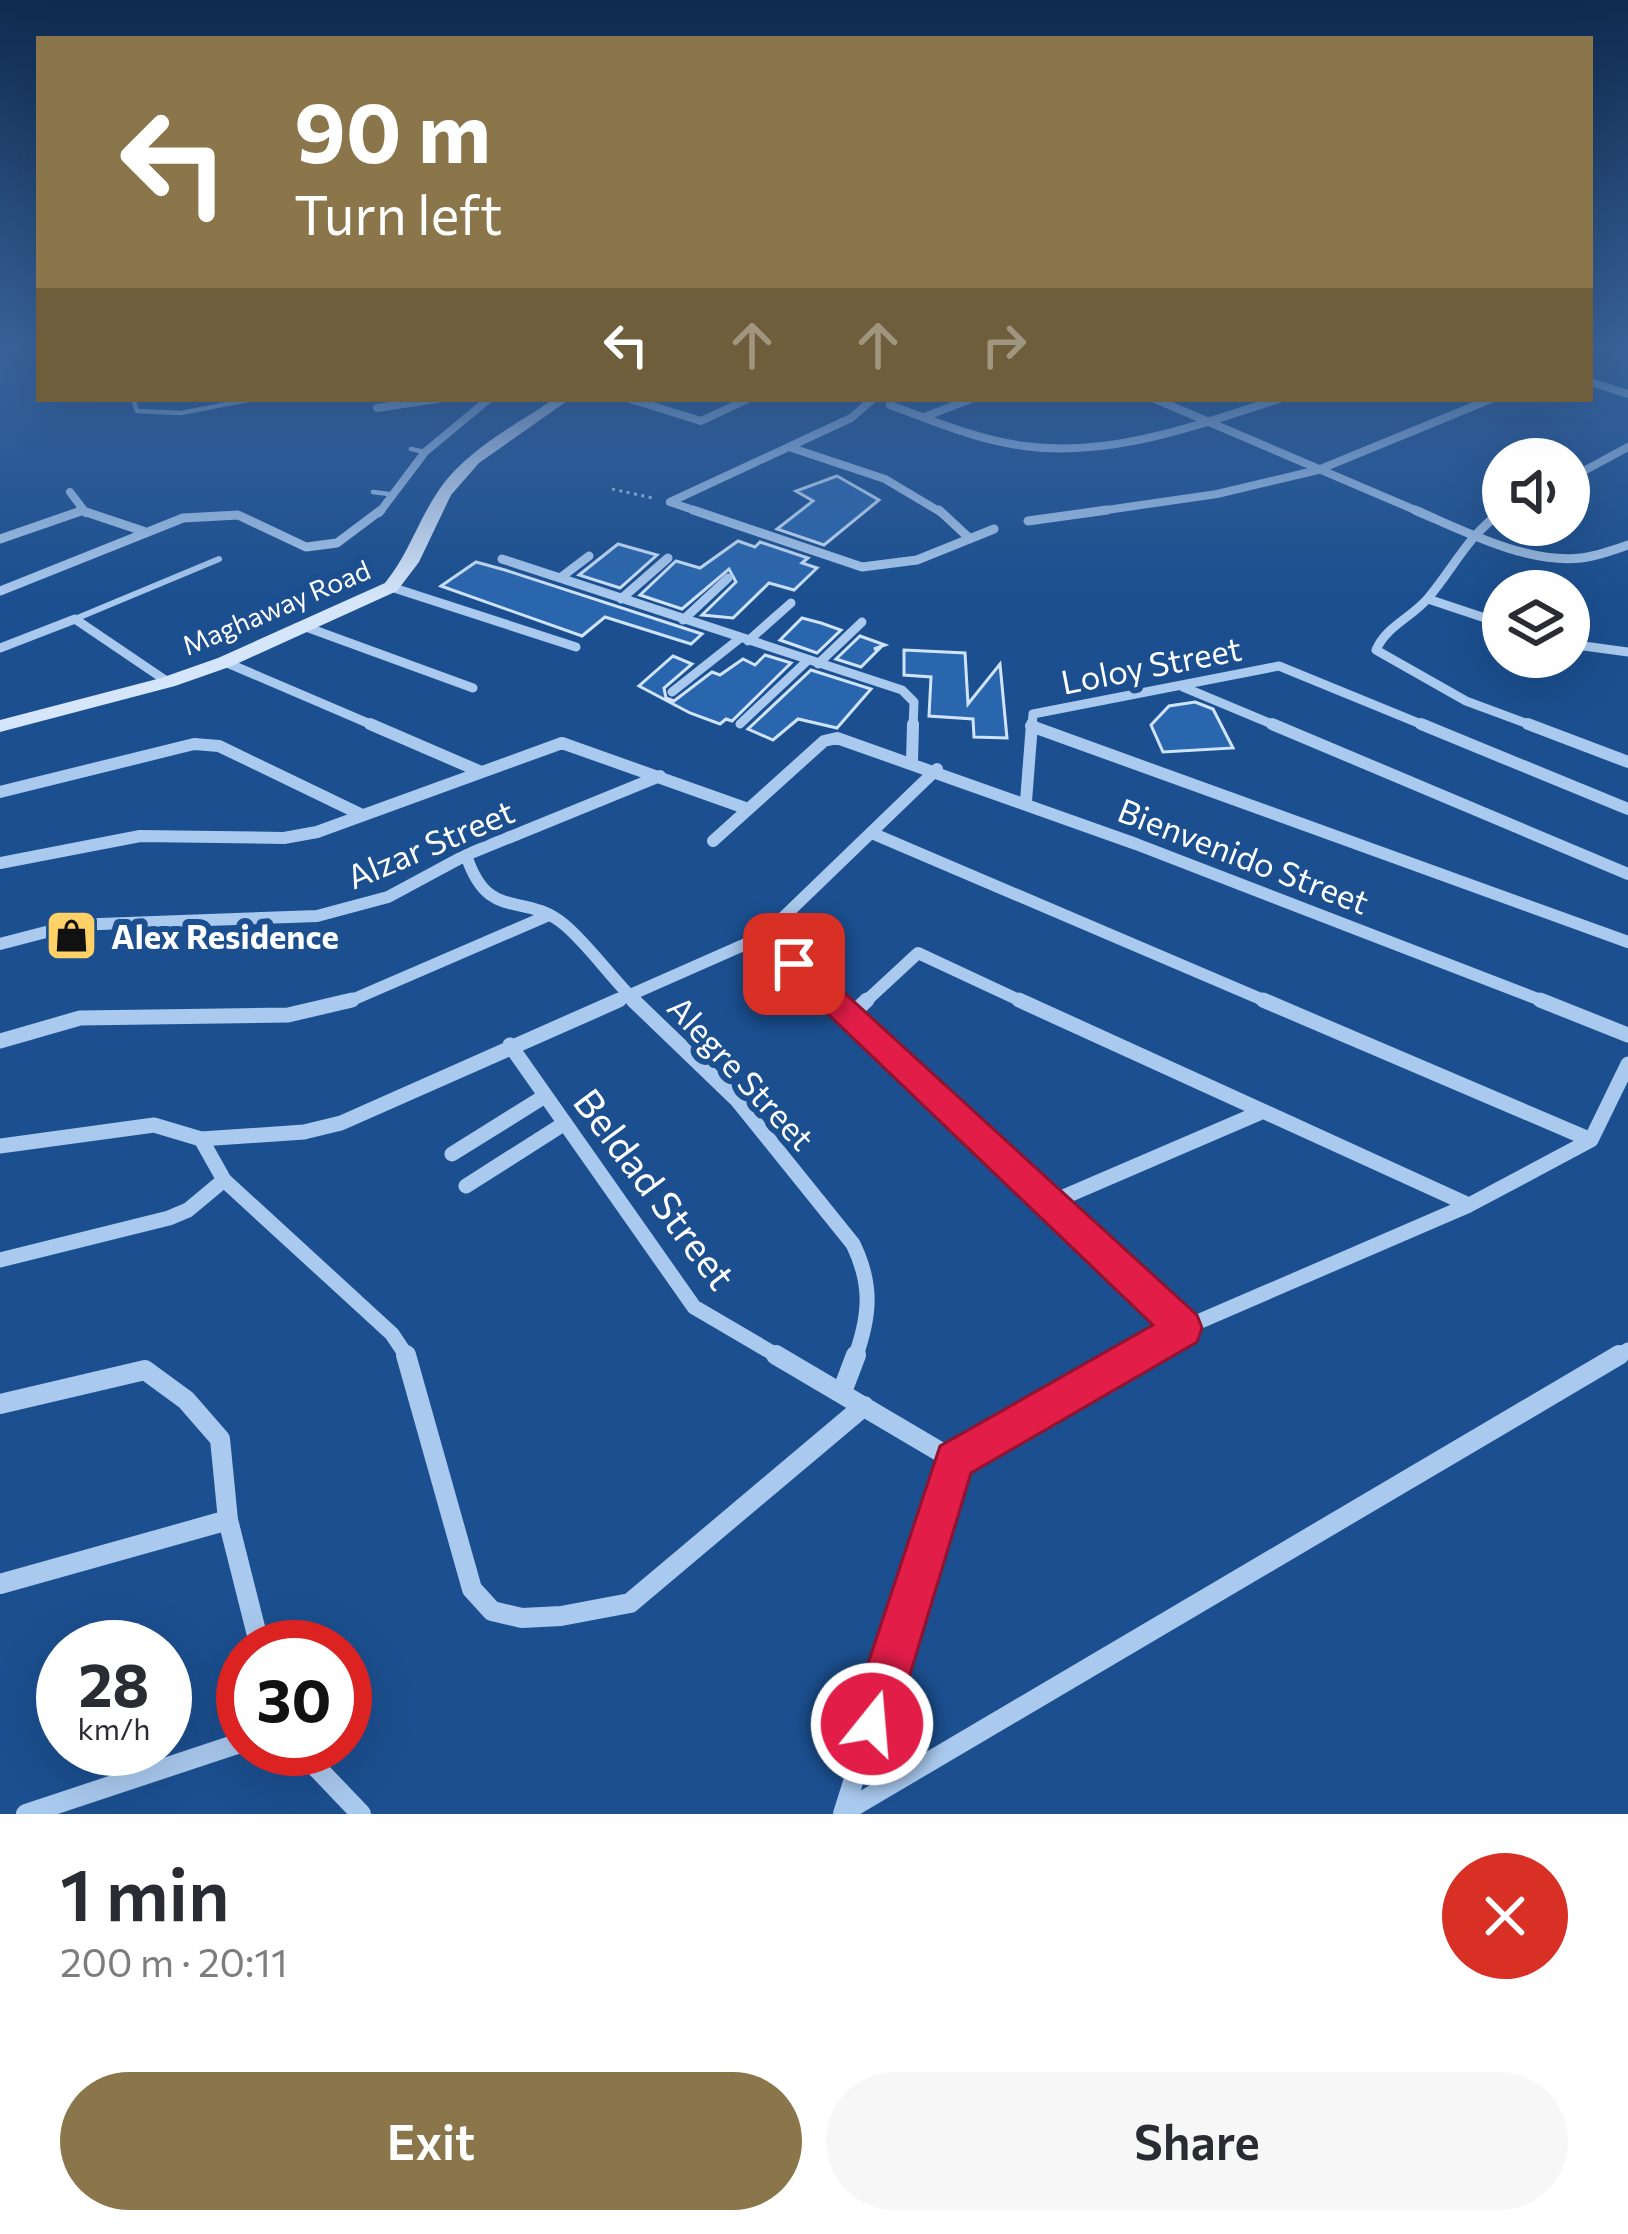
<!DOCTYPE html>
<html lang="en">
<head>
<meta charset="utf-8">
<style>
  :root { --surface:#fff; --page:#f7f7f7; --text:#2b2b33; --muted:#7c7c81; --accent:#8a764a }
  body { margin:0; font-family:Commissioner,sans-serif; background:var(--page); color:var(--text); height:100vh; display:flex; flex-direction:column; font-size:45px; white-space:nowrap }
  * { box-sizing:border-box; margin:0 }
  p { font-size:39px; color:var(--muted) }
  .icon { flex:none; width:66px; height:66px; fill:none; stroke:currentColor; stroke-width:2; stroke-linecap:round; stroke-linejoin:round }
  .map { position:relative; height:1814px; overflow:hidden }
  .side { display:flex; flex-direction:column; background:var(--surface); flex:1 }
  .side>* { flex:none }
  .guide { position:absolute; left:36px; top:36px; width:1557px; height:366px; border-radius:0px; box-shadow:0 12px 48px #0002; background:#8a764a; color:#fff; overflow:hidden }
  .buttons { position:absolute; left:1482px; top:438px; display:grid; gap:24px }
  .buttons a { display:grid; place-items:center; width:108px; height:108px; border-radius:50%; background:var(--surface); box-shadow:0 12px 48px #0002; font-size:60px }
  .speed { position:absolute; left:36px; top:1620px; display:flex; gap:24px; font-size:60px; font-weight:700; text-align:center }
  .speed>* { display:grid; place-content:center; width:156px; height:156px; border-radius:50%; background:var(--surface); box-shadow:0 12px 48px #0002; line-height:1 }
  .speed small { font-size:30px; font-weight:400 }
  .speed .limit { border:18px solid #d22; background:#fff; color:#111 }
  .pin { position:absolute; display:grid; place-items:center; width:102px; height:102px; color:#fff; margin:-51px; border-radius:24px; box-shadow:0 6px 18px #0006 }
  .me { position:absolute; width:132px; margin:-66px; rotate:17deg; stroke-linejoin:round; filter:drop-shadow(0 0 9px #0008) }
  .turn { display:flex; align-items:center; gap:42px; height:252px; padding:0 60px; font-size:54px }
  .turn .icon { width:156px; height:156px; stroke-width:2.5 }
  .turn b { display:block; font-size:84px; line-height:102px }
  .lanes { display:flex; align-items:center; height:114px; padding:0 60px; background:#0003; justify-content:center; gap:60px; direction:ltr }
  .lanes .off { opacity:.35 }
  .round { display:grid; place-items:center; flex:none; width:126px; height:126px; border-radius:63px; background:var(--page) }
  .overview { display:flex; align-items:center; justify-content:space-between; height:204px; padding:0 60px }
  h1 { font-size:72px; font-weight:600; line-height:90px }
  .cta { display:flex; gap:24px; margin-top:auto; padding:24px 60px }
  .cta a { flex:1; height:138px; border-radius:72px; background:var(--accent); color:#fff; font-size:48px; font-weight:600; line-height:138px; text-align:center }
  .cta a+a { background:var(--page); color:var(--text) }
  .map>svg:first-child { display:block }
  .building { fill:#2a66ad; stroke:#cfe3fa; stroke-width:3 }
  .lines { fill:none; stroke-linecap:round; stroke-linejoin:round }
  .path { stroke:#a9c9ee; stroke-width:3; stroke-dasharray:3 4.5; stroke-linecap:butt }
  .lane-far1 { stroke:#a9c9ee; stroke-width:4.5 }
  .lane { stroke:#a9c9ee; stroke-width:6 }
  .street-far4 { stroke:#a9c9ee; stroke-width:8 }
  .street-far3 { stroke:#a9c9ee; stroke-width:9 }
  .street-far2 { stroke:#a9c9ee; stroke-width:12 }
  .street-far1 { stroke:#a9c9ee; stroke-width:15 }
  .street { stroke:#a9c9ee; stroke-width:20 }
  .secondary { fill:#d6e6fa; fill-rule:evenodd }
  .route { fill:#e11d48; stroke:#92132f; stroke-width:3 }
  .labels { text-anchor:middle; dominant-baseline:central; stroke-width:12; stroke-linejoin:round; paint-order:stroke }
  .far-street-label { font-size:27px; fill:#fff; stroke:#1b4f8f }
  .street-label { font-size:33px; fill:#fff; stroke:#1b4f8f }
  .poi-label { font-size:33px; font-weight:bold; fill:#fff; stroke:#1b4f8f; text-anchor:start }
  .near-street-label { font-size:39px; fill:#fff; stroke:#1b4f8f }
</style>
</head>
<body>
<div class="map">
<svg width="1628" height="1814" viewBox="0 0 1628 1814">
  <rect width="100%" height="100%" fill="#1b4f8f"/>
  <path class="building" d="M837,476L879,500L824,545L777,529L813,501L796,491Z
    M738,541L755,547L760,542L808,558L802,563L817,568L794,590L769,583L733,618L702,615L736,582L729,569L682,609L640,595L676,561L700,568Z
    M618,544L657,555L620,588L579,575Z
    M476,562L505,570L702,634L691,644L605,617L582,636L441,586Z
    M802,618L821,623L841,630L817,653L780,640Z
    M860,636L885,645L874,649H879L861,667L836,659Z
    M904,650L965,653L968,704L1000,664L1007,738L974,737L973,719L929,716L931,677L904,675Z
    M765,655L791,663L732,721L726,719L720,724L690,713L639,686L673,656L692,664L664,688L666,698L674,701L712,672L720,675L743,659L755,665Z
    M811,670L871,689L837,728L798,719L773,740L748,729Z
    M1195,702L1213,709L1233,748L1163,752L1151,725L1169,706Z"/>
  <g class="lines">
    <path class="path" d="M612,489L653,498"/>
    <path class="lane-far1" d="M138,399L134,402L137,411L181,413L253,399
      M411,449L425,452
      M373,492L389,494"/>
    <path class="lane" d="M75,619L219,559"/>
    <path class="street-far4" d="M1619,345L1628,347
      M1590,352L1604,345
      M1590,382L1628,394
      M630,399L701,421L748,399
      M1155,399L1422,513
      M890,405C933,421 978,440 1024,446C1111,458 1197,425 1279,399
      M377,408L437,399
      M924,417L971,399
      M789,447L885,479L942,513
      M1569,479L1628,447
      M70,492L86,513
      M670,502L702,513
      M670,502L851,418L873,399
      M76,513L81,511
      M379,513L425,452L489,399
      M1086,513L1217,494L1318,470L1491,399"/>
    <path class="street-far3" d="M80,510L143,531
      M693,510L862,567L917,560L994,529
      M939,510L967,536
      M1415,510C1464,531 1527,564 1581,558C1597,556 1613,550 1628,545
      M1503,511C1468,535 1455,566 1429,597C1413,617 1387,625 1376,650L1466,701L1536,727
      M1028,521L1107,510
      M0,539L81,511
      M502,559L902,690L914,702L913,727
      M560,578L589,556
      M391,587L576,647
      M0,591L183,518L238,515L306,547L337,543L381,510
      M621,599L668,558
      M1428,599L1503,624
      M683,620L728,578
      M306,627L473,688
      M748,641L791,603
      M1569,644L1628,652
      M0,648L75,619L168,682
      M225,662L377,727
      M818,664L862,622
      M1183,687L1279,727
      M672,692L739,639
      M740,724L807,661
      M1032,727L1033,714L1279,666L1428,727"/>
    <path class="street-far2" d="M370,724L479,771
      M1272,724L1628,874
      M1421,724L1628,809
      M1528,724L1628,762
      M1031,726L1628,942
      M912,761L913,724
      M0,792L194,744L219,746L360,814
      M1026,801L1032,724
      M874,834L1270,1003
      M713,841L824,741L837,738L1136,844L1548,1003
      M466,855C489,925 523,889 566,926C592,949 612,979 637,1003
      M0,863L140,836L284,838L317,832L562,743L748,809
      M764,936L836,1003
      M0,944L73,925L317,916L388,897L466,855L660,776
      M345,1003L549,915
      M612,1003L764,936L937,769
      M864,1003L918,953L1025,1003"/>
    <path class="street-far1" d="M633,1000L737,1100L853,1244C873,1285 870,1316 855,1358
      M833,1000L1184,1328
      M1019,1000L1469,1205
      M1263,1000L1591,1140
      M1540,1000L1628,1035
      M850,1016L867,1000
      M0,1041L80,1018L288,1015L352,1000
      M510,1045L694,1307L781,1358
      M201,1139L224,1180L392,1334L408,1358
      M0,1146L154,1125L201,1139L304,1132L341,1123L619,1000
      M452,1154L545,1096
      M466,1186L565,1123
      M1052,1202L1259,1113
      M0,1260L169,1218L188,1210L224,1180
      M1131,1358L1184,1328L1469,1205L1591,1140L1628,1064
      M1614,1358L1628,1350"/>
    <path class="street" d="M406,1355L472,1589L492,1611L522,1618L561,1616L630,1603L864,1406
      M776,1355L954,1460
      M842,1392L856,1355
      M0,1404L145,1370L186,1400L220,1439L228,1520L260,1647
      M0,1584L228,1520
      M299,1749L361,1814
      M844,1812L1619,1355
      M26,1814L243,1742
      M843,1814L954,1460L1136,1355"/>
    <path class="secondary" d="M554,399H570L479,463L451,495L419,562L397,591L232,666L175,686L0,732V720L161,678L218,658L385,583C408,555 417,523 437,493C464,451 514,426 554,399Z"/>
  </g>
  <linearGradient id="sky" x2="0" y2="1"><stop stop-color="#0f2b4f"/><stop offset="0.58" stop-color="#39639b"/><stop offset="1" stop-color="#39639b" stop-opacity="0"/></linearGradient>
  <rect width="1628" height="599" fill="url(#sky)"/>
  <path class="route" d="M794,953L804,956L1197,1315L1202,1328L1197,1342L971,1473L895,1724L888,1741L872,1748L855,1741L848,1724L940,1446L1153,1325L784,972L780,964L784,956Z"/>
  <defs>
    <symbol id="shop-square" viewBox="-11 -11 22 22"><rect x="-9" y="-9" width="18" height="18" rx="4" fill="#ffd166" stroke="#1b4f8f"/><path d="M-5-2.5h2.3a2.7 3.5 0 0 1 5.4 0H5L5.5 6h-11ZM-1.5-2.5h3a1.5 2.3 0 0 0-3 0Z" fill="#111"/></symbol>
  </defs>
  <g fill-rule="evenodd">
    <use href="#shop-square" x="42" y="906" width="59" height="59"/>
  </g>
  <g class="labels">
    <g class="far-street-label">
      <text transform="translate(276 607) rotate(-23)">Maghaway Road</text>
    </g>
    <g class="street-label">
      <text transform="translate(1151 664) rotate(-11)">Loloy Street</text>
      <text transform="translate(430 843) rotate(-23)">Alzar Street</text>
      <text transform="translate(1244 855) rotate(21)">Bienvenido Street</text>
      <text transform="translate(742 1072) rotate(47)">Alegre Street</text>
    </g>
    <g class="poi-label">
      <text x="111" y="935">Alex Residence</text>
    </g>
    <g class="near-street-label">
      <text transform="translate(656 1188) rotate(53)">Beldad Street</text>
    </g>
  </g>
</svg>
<div class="buttons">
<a><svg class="icon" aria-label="sound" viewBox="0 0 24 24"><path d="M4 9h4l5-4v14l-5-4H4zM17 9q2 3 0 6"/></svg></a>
<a><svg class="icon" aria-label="layers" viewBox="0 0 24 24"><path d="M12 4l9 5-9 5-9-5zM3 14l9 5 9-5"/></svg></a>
</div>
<div class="speed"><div>28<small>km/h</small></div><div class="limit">30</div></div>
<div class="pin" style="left:794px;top:964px;background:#d93025"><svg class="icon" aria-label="arrive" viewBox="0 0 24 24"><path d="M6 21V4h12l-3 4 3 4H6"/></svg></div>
<svg class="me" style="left:872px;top:1724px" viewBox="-20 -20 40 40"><circle r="17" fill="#e11d48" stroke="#fff" stroke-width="3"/><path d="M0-11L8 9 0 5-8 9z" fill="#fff"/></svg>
<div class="guide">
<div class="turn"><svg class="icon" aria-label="left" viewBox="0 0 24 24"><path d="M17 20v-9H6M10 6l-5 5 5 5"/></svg><div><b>90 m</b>Turn left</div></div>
<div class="lanes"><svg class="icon" aria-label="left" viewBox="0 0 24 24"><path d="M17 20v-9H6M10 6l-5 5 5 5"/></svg><svg class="icon off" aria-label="ahead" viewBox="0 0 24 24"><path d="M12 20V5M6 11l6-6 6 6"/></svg><svg class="icon off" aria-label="ahead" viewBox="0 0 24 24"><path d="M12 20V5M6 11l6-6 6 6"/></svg><svg class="icon off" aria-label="right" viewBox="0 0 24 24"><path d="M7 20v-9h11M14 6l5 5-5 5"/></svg></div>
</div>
</div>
<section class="side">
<div class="overview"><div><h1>1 min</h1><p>200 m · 20:11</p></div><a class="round" style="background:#d93025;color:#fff"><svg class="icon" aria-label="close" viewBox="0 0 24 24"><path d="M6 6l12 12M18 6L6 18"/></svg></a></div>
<div class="cta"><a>Exit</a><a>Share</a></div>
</section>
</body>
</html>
